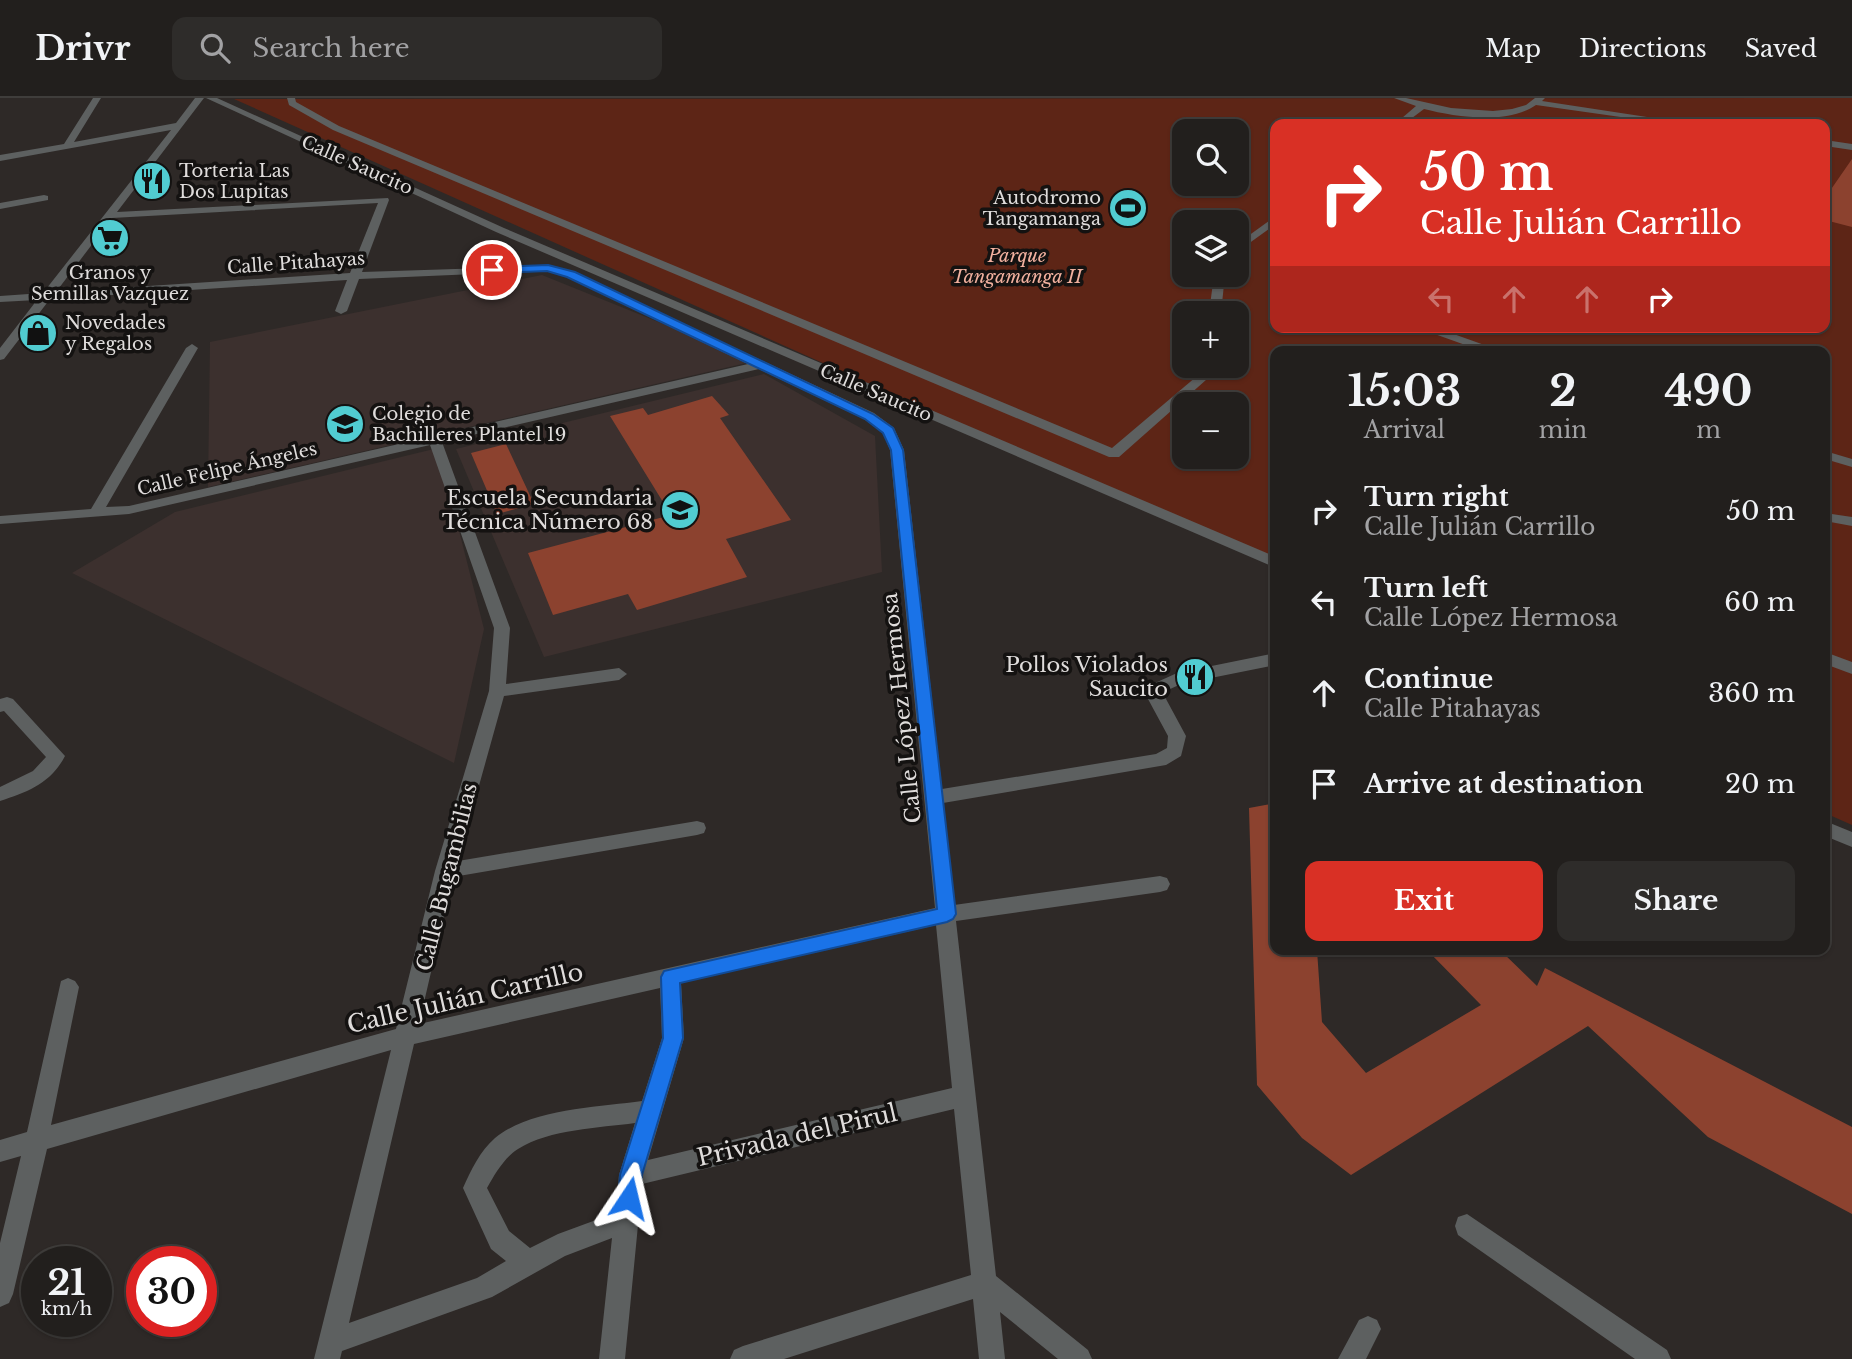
<!DOCTYPE html>
<html lang="en">
<head>
<meta charset="utf-8">
<style>
  :root { --surface:#221f1d; --page:#2e2c2a; --text:#f1f3f6; --muted:#a2a2a4; --line:#3f3d3b; --accent:#d93025 }
  body { margin:0; font-family:"Libre Baskerville",serif; background:var(--page); color:var(--text); height:100vh; display:flex; flex-direction:column; font-size:26px; white-space:nowrap }
  * { box-sizing:border-box; margin:0 }
  p { font-size:23px; color:var(--muted) }
  .icon { flex:none; width:38px; height:38px; fill:none; stroke:currentColor; stroke-width:2; stroke-linecap:round; stroke-linejoin:round }
  .map { position:relative; flex:1; overflow:hidden }
  .side { position:absolute; left:1270px; top:248px; width:560px; height:609px; display:flex; flex-direction:column; background:var(--surface); border-radius:14px; box-shadow:0 2px 5px #0004,0 0 0 2px var(--line) }
  .side>* { flex:none }
  .hud { position:absolute; left:1270px; top:21px; width:560px; height:214px; border-radius:14px; box-shadow:0 2px 5px #0004,0 0 0 2px var(--line); background:#d93025; color:#fff; overflow:hidden }
  .controls { position:absolute; left:1172px; top:21px; display:grid; gap:14px }
  .controls a { display:grid; place-items:center; width:77px; height:77px; border-radius:14px; background:var(--surface); box-shadow:0 2px 5px #0004,0 0 0 2px var(--line); font-size:35px }
  .speed { position:absolute; left:21px; top:1148px; display:flex; gap:14px; font-size:35px; font-weight:700; text-align:center }
  .speed>* { display:grid; place-content:center; width:91px; height:91px; border-radius:50%; background:var(--surface); box-shadow:0 2px 5px #0004,0 0 0 2px var(--line); line-height:1 }
  .speed small { font-size:18px; font-weight:400 }
  .speed .limit { border:10px solid #d22; background:#fff; color:#111 }
  .pin { position:absolute; display:grid; place-items:center; width:60px; height:60px; color:#fff; margin:-30px; border:4px solid #fff; border-radius:50%; box-shadow:0 2px 7px #0007 }
  .me { position:absolute; width:77px; margin:-38px; rotate:10deg; stroke-linejoin:round; filter:drop-shadow(0 0 5px #0008) }
  .turn { display:flex; align-items:center; gap:24px; height:147px; padding:0 35px; font-size:32px }
  .turn .icon { width:91px; height:91px; stroke-width:2.5 }
  .turn b { display:block; font-size:49px; line-height:60px }
  .lanes { display:flex; align-items:center; height:66px; padding:0 35px; background:#0003; justify-content:center; gap:35px; direction:ltr }
  .lanes .off { opacity:.35 }
  .eta { display:flex; justify-content:space-evenly; align-items:center; height:119px; text-align:center }
  .eta b { font-size:42px; font-weight:800; line-height:49px }
  .cta { display:flex; gap:14px; margin-top:auto; padding:14px 35px }
  .cta a { flex:1; height:80px; border-radius:14px; background:var(--accent); color:#fff; font-size:28px; font-weight:800; line-height:80px; text-align:center }
  .cta a+a { background:var(--page); color:var(--text) }
  ul { padding:0; list-style:none }
  li { display:flex; align-items:center; gap:21px; height:91px; padding:0 35px }
  li div { flex:1 }
  li b { display:block; font-size:26px }
  li em { font-style:normal }
  header { display:flex; align-items:center; gap:42px; box-sizing:border-box; height:98px; padding:0 35px; background:var(--surface); border-bottom:2px solid var(--line) }
  header strong { font-size:33px }
  nav { display:flex; gap:38px; margin-inline-start:auto; font-size:24px }
  .search { width:490px; height:63px; background:var(--page); display:flex; align-items:center; gap:18px; box-sizing:border-box; padding:0 24px; border-radius:14px; color:var(--muted); font-size:26px }
  .map>svg:first-child { display:block }
  .built { fill:#3c302e }
  .green { fill:#5d2516; fill-rule:evenodd }
  .building { fill:#8c422f }
  .lines { fill:none; stroke-linecap:round; stroke-linejoin:round }
  .minor { fill:#5d6060; fill-rule:evenodd }
  .route { fill:#1a73e8; stroke:#114b97; stroke-width:2 }
  .labels { text-anchor:middle; dominant-baseline:central; stroke-width:7; stroke-linejoin:round; paint-order:stroke }
  .far-street-label { font-size:18px; fill:#dfdcdb; stroke:#141211 }
  .far-poi-label { font-size:18px; fill:#dfdcdb; stroke:#141211; text-anchor:start }
  .far-park-label { font-size:18px; font-style:italic; fill:#f2b19f; stroke:#141211 }
  .poi-label { font-size:21px; fill:#dfdcdb; stroke:#141211; text-anchor:end }
  .street-label { font-size:21px; fill:#dfdcdb; stroke:#141211 }
  .near-street-label { font-size:24px; fill:#dfdcdb; stroke:#141211 }
</style>
</head>
<body>
<header>
<strong>Drivr</strong>
<div class="search"><svg class="icon" aria-label="search" viewBox="0 0 24 24"><circle cx="10" cy="10" r="6"/><path d="M15 15l6 6"/></svg>Search here</div>
<nav><a>Map</a><a>Directions</a><a>Saved</a></nav>
</header>
<div class="map">
<svg width="1852" height="1261" viewBox="0 0 1852 1261">
  <rect width="100%" height="100%" fill="#2e2927"/>
  <path class="built" d="M542,177L755,263L208,389L210,244Z
    M764,276L875,338L882,474L544,559L456,351Z
    M438,350L484,531L454,665L72,475L175,414Z"/>
  <path class="green" d="M1852,0V727L1825,715V254H1276V468L234,1ZM1276,26H1825V229H1276ZM1185,33H1237V86H1185ZM1185,124H1237V177H1185ZM1185,215H1237V268H1185ZM1185,306H1237V359H1185Z"/>
  <path class="building" d="M1852,61V129L1825,122V100Z
    M712,298L729,317L720,320L791,422L726,441L747,479L637,512L628,496L553,517L528,455L671,417L610,318L643,310L648,317Z
    M506,346L534,406L497,416L471,355Z
    M1276,705V852H1317L1322,924L1366,975L1481,907L1427,852H1500L1537,888L1545,870L1852,1029V1116L1708,1039L1588,928L1351,1077L1302,1040L1257,987L1249,710Z"/>
  <g class="lines">
    <path class="minor" d="M93,0H101L74,44L176,25L195,0H204L117,114L388,100L389,102L362,174L552,168L575,175L874,315L894,330L904,352L942,691L1156,656L1167,650L1168,638L1148,601L1155,585L1177,575L1276,555V567L1181,586L1168,592L1166,601L1186,638L1181,658L1166,667L943,705L954,807L1160,778L1167,780L1170,786L1167,792L1160,794L956,823L996,1178L1088,1252L1092,1261H1058L1000,1214L1005,1261H979L973,1201L784,1261H730L734,1252L743,1248L971,1177L954,1011L642,1086L625,1261H599L612,1140L565,1158L492,1199L342,1253L340,1261H314L391,952L47,1051L13,1196L9,1205L0,1209V1145L21,1058L0,1064V1042L27,1034L61,883L68,880L75,883L79,889L51,1027L396,931L435,773L489,593L494,530L430,347L129,416L0,426V418L91,411L186,250L192,246L198,250L106,409L129,408L748,266L567,179L547,173L359,181L347,213L341,216L335,213L347,182L50,201L4,261L0,262V250L37,202L0,204V198L43,195L171,32L0,63V57L64,46ZM378,105L350,175L56,194L112,120ZM759,271L864,321L883,335L890,352L935,810L419,926L453,779L697,737L704,735L706,730L704,725L697,723L458,763L504,598L619,582L627,576L619,570L506,586L510,530L442,344ZM936,827L952,990L648,1062L684,940L681,885ZM660,890L662,940L642,1003C599,1009 530,1011 495,1040C480,1053 471,1072 463,1090L491,1151L506,1163L477,1180L349,1225L414,946ZM635,1025L619,1077L615,1115L558,1136L530,1150L509,1133L487,1090C495,1076 504,1060 518,1051C550,1031 599,1030 635,1025Z
      M206,0H217L504,130L1276,459V470L496,134Z
      M287,0H295L296,4L339,28L1112,350L1203,273L1204,268H1216L1215,274L1119,359H1109L333,32L289,7Z
      M1394,0H1406L1451,10L1493,13L1512,11L1526,7L1535,0H1545L1542,3L1693,26H1670L1536,7C1507,27 1456,19 1424,11L1404,26H1395L1416,8Z
      M1825,42L1852,46V52L1825,48Z
      M44,97L48,98V102L0,111V105Z
      M1276,118V126L1237,154V146Z
      M1214,177H1225L1221,215H1209Z
      M1415,229H1434L1504,254H1485Z
      M1825,353L1852,361V369L1825,361Z
      M1825,415L1852,419V428L1825,423Z
      M1825,554L1852,564V576L1825,566Z
      M7,599L13,601L65,658C51,685 28,694 0,703V689L33,673L46,659L4,613L0,614V601Z
      M1825,723L1852,734V749L1825,738Z
      M1467,1116L1667,1252L1671,1261H1635L1458,1137L1455,1128L1458,1119Z
      M1368,1218L1377,1222L1381,1231L1366,1261H1338L1359,1222Z"/>
  </g>
  <path class="route" d="M548,167L575,174L873,316L893,330L903,352L956,816L953,821L947,824L680,885L683,940L642,1077L636,1108L629,1111L621,1108L618,1100L620,1077L663,940L661,879L664,873L937,811L891,352L883,335L865,321L567,179L547,173L492,175L487,172L492,169Z"/>
  <defs>
    <symbol id="restaurant-disc" viewBox="-11 -11 22 22"><circle r="9.5" fill="#51ccd1" stroke="#141211"/><path d="M-5-6h1v4h1v-4h1v4h1v-4h1v5L-1.5 .5V6h-2V.5L-5-1ZM5-6V6H3V1.5H1.5Q1.5-4 5-6Z" fill="#111"/></symbol>
    <symbol id="stadium-disc" viewBox="-11 -11 22 22"><circle r="9.5" fill="#51ccd1" stroke="#141211"/><path d="M0-5a6.5 5 0 1 0 0 10a6.5 5 0 1 0 0-10ZM-3.5-1.8h7v3.6h-7Z" fill="#111"/></symbol>
    <symbol id="supermarket-disc" viewBox="-11 -11 22 22"><circle r="9.5" fill="#51ccd1" stroke="#141211"/><path d="M-6-5.5h2.5l.6 2H6L4.5 2H-2.5L-4.4-4H-6ZM-1.5 3.2a1.3 1.3 0 1 0 .1 0ZM3 3.2a1.3 1.3 0 1 0 .1 0Z" fill="#111"/></symbol>
    <symbol id="shop-disc" viewBox="-11 -11 22 22"><circle r="9.5" fill="#51ccd1" stroke="#141211"/><path d="M-5-2.5h2.3a2.7 3.5 0 0 1 5.4 0H5L5.5 6h-11ZM-1.5-2.5h3a1.5 2.3 0 0 0-3 0Z" fill="#111"/></symbol>
    <symbol id="school-disc" viewBox="-11 -11 22 22"><circle r="9.5" fill="#51ccd1" stroke="#141211"/><path d="M0-5L7-2L0 1L-7-2ZM-4 1L0 2.5L4 1V4Q0 6-4 4Z" fill="#111"/></symbol>
  </defs>
  <g fill-rule="evenodd">
    <use href="#restaurant-disc" x="130" y="61" width="44" height="44"/>
    <use href="#stadium-disc" x="1106" y="88" width="44" height="44"/>
    <use href="#supermarket-disc" x="88" y="118" width="44" height="44"/>
    <use href="#shop-disc" x="16" y="213" width="44" height="44"/>
    <use href="#school-disc" x="323" y="304" width="44" height="44"/>
    <use href="#school-disc" x="658" y="390" width="44" height="44"/>
    <use href="#restaurant-disc" x="1173" y="557" width="44" height="44"/>
  </g>
  <g class="labels">
    <g class="far-street-label">
      <text transform="translate(357 67) rotate(24)">Calle Saucito</text>
      <text transform="translate(296 165) rotate(-4)">Calle Pitahayas</text>
      <text transform="translate(876 295) rotate(23)">Calle Saucito</text>
      <text transform="translate(227 371) rotate(-13)">Calle Felipe Ángeles</text>
    </g>
    <g class="far-poi-label">
      <text x="179" y="73">Torteria Las<tspan x="179" dy="21">Dos Lupitas</tspan></text>
      <text x="1101" y="100" text-anchor="end">Autodromo<tspan x="1101" dy="21">Tangamanga</tspan></text>
      <text x="110" y="175" text-anchor="middle">Granos y<tspan x="110" dy="21">Semillas Vazquez</tspan></text>
      <text x="65" y="225">Novedades<tspan x="65" dy="21">y Regalos</tspan></text>
      <text x="372" y="316">Colegio de<tspan x="372" dy="21">Bachilleres Plantel 19</tspan></text>
    </g>
    <g class="far-park-label">
      <text x="1017" y="158">Parque<tspan x="1017" dy="21">Tangamanga II</tspan></text>
    </g>
    <g class="poi-label">
      <text x="653" y="400">Escuela Secundaria<tspan x="653" dy="24">Técnica Número 68</tspan></text>
      <text x="1168" y="567">Pollos Violados<tspan x="1168" dy="24">Saucito</tspan></text>
    </g>
    <g class="street-label">
      <text transform="translate(902 610) rotate(-96)">Calle López Hermosa</text>
      <text transform="translate(447 779) rotate(-76)">Calle Bugambilias</text>
    </g>
    <g class="near-street-label">
      <text transform="translate(465 900) rotate(-13)">Calle Julián Carrillo</text>
      <text transform="translate(797 1037) rotate(-13)">Privada del Pirul</text>
    </g>
  </g>
</svg>
<div class="controls">
<a><svg class="icon" aria-label="search" viewBox="0 0 24 24"><circle cx="10" cy="10" r="6"/><path d="M15 15l6 6"/></svg></a>
<a><svg class="icon" aria-label="layers" viewBox="0 0 24 24"><path d="M12 4l9 5-9 5-9-5zM3 14l9 5 9-5"/></svg></a>
<a>+</a>
<a>−</a>
</div>
<div class="speed"><div>21<small>km/h</small></div><div class="limit">30</div></div>
<div class="pin" style="left:492px;top:172px;background:#d93025"><svg class="icon" aria-label="arrive" viewBox="0 0 24 24"><path d="M6 21V4h12l-3 4 3 4H6"/></svg></div>
<svg class="me" style="left:629px;top:1100px" viewBox="-20 -20 40 40"><path d="M0-17L14 15 0 8-14 15z" fill="#1a73e8" stroke="#fff" stroke-width="4"/></svg>
<div class="hud">
<div class="turn"><svg class="icon" aria-label="right" viewBox="0 0 24 24"><path d="M7 20v-9h11M14 6l5 5-5 5"/></svg><div><b>50 m</b>Calle Julián Carrillo</div></div>
<div class="lanes"><svg class="icon off" aria-label="left" viewBox="0 0 24 24"><path d="M17 20v-9H6M10 6l-5 5 5 5"/></svg><svg class="icon off" aria-label="ahead" viewBox="0 0 24 24"><path d="M12 20V5M6 11l6-6 6 6"/></svg><svg class="icon off" aria-label="ahead" viewBox="0 0 24 24"><path d="M12 20V5M6 11l6-6 6 6"/></svg><svg class="icon" aria-label="right" viewBox="0 0 24 24"><path d="M7 20v-9h11M14 6l5 5-5 5"/></svg></div>
</div>
<section class="side">
<div class="eta">
<div><b>15:03</b><p>Arrival</p></div>
<div><b>2</b><p>min</p></div>
<div><b>490</b><p>m</p></div>
</div>
<ul>
<li><svg class="icon" aria-label="right" viewBox="0 0 24 24"><path d="M7 20v-9h11M14 6l5 5-5 5"/></svg><div><b>Turn right</b><p>Calle Julián Carrillo</p></div><em>50 m</em></li>
<li><svg class="icon" aria-label="left" viewBox="0 0 24 24"><path d="M17 20v-9H6M10 6l-5 5 5 5"/></svg><div><b>Turn left</b><p>Calle López Hermosa</p></div><em>60 m</em></li>
<li><svg class="icon" aria-label="ahead" viewBox="0 0 24 24"><path d="M12 20V5M6 11l6-6 6 6"/></svg><div><b>Continue</b><p>Calle Pitahayas</p></div><em>360 m</em></li>
<li><svg class="icon" aria-label="arrive" viewBox="0 0 24 24"><path d="M6 21V4h12l-3 4 3 4H6"/></svg><div><b>Arrive at destination</b></div><em>20 m</em></li>
</ul>
<div class="cta"><a>Exit</a><a>Share</a></div>
</section>
</div>
</body>
</html>
